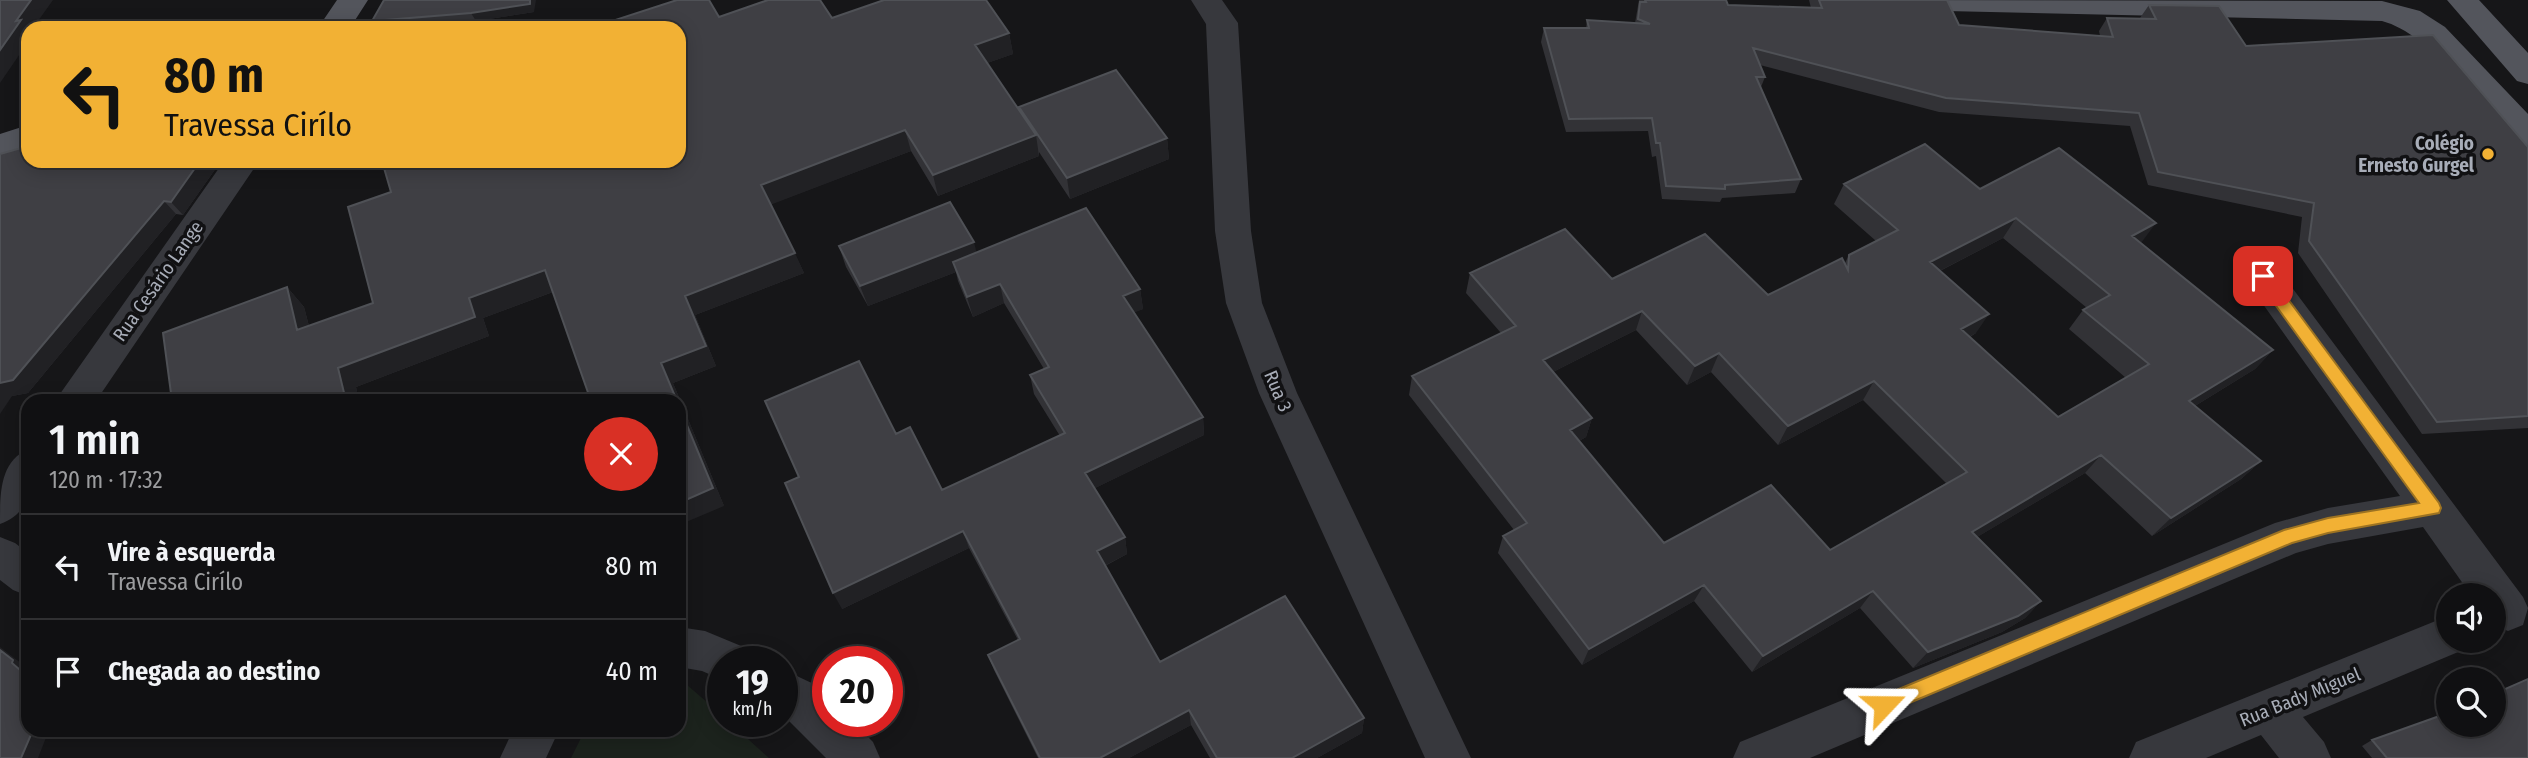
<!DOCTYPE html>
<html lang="pt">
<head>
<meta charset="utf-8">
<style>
  :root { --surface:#101012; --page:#1e1e20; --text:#f1f3f6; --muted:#9c9d9f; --line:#303032 }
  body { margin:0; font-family:"Fira Sans Condensed",sans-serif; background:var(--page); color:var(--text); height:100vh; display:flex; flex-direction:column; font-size:26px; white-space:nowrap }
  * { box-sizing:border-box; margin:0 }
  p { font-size:23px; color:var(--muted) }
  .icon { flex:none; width:38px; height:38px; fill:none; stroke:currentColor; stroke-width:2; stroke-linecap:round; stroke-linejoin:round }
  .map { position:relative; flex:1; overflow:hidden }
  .drawer { position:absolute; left:21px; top:394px; width:665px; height:343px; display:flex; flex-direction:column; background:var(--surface); border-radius:21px; box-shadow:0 4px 18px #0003,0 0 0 2px var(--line) }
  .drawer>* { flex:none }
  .top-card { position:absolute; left:21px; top:21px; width:665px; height:147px; border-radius:21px; box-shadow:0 4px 18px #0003,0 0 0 2px var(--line); background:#f2b134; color:#111; overflow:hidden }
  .controls { position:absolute; left:2436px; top:583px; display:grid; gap:14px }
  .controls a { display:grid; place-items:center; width:70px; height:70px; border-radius:50%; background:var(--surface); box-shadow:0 4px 18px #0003,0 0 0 2px var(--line); font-size:35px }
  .speed { position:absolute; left:707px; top:646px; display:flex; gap:14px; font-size:35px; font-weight:700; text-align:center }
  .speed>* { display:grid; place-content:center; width:91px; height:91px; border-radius:50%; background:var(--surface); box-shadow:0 4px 18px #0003,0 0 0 2px var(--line); line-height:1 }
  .speed small { font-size:18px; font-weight:400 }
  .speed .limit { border:10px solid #d22; background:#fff; color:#111 }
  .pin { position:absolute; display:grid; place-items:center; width:60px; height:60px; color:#fff; margin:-30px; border-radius:14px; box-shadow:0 4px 10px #0006 }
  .me { position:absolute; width:77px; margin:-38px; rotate:67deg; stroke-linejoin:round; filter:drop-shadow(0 0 5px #0008) }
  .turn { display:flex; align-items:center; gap:24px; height:147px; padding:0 28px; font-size:32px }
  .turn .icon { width:91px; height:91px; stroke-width:2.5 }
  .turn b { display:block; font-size:49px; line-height:60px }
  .round { display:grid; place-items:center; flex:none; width:74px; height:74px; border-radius:37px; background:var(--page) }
  .headline { display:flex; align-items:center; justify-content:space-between; height:119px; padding:0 28px }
  h1 { font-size:42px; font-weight:600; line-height:52px }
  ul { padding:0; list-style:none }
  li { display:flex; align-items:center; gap:21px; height:105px; padding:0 28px; border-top:2px solid var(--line) }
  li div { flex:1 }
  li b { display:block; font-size:26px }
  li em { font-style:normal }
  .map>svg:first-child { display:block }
  .green { fill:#1c231d }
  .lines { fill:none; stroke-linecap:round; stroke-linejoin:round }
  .minor { fill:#37383d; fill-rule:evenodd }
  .major { fill:#53555c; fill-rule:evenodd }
  .wall { fill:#323236; fill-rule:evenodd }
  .shaded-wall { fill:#212124 }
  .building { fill:#3f3f44; stroke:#4f5156; stroke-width:2; fill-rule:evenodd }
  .route { fill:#f2b134; stroke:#9d7322; stroke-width:2 }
  .poi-dot { fill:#f2b134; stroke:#111113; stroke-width:2.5 }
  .labels { text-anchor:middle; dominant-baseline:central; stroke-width:7; stroke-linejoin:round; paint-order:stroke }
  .poi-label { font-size:19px; font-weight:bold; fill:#a8adb8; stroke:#111113; text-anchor:end }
  .street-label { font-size:19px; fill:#a8adb8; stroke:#111113 }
</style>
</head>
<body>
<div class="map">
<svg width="2528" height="758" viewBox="0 0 2528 758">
  <rect width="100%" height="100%" fill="#161618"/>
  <path class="green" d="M679,683L686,684L723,716V721H728L769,758H571L585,730H679Z"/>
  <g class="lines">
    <path class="minor" d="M1191,0H1222L1238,23L1251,231L1262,303L1297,393L1471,758H1425L1259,393L1226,303L1215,231L1206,24Z
      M224,161H259L96,401H55Z
      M2263,262L2276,266L2523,597L2528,608L2523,625L2508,631L2494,625V595H2471L2423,527L2328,544L2296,553L1810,758H1733L1740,742L2275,523L2328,508L2400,496L2250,286L2245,276L2250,266Z
      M28,449C28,481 36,511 0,524C0,492 0,462 28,449Z
      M0,537L15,543L28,553V596L13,590L0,580Z
      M2448,616V640H2468L2463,650L2303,717L2324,742L2331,758H2279L2261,735L2206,758H2129L2136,742Z
      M679,627L705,631L746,648L752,662H723V680L702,671L679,667Z
      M782,669L818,686L828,696V721H852L873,742L880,758H826L782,714Z
      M513,730H559L546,758H500Z"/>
    <path class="major" d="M337,0H368L350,28H318Z
      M1887,0L2382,1L2420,11L2445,27L2528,114V147L2516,143C2482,106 2431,34 2382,21L1902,10L1891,7Z
      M2447,0H2479L2528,53V84L2517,81Z
      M28,125V149L0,158V134Z"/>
  </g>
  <path class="wall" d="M384,0L534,12L476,21L392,28H376L372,21Z
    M1639,0H1726L1728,5L1811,8L1809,0H1947L1959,25L2100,36L2099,31L2107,18H2140L2149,5L2246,46L2528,147V428L2422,434L2298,253L2302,217L2148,185L2130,126L1939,112L1760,65L1765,77L1761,87L1801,179L1795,193L1722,198L1720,202L1662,199L1656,156L1652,157L1648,131L1566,132L1541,42L1544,28H1586L1587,20L1635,23Z
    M719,17L832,18L1009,33L1013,54L987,63L1020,112L1019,107L1167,138L1169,159L1070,199L1039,152V156L938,196L911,151L771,204L804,273L695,315L716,366L673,383L724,506L553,292L483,318L489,336L356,387L359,401H172L287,287L304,307L309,326L373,303L391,192Z
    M0,154L221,161L183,215L176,214L28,393L12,396Z
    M1844,184L1980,189L2141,244L2273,350L2255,369L2195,406L2261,461L2241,479L2152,536L2085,473L1977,537L2041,601L2025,618L2002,632L1913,668L1860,608L1752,672L1694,601L1582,665L1498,553L1503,536L1514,530L1409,395L1412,376L1501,333L1466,293L1470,273L1612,279L1768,295L1845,263L1849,255L1876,241L1834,204ZM2003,238L2087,308L2083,310L2069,329L2126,378L2058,417L1970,337L1976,333L1940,271ZM1636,330L1687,385L1711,372L1778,445L1863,400L1946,483L1830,550L1664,543L1579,441L1586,437L1592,418L1553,372Z
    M839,246L976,252L1140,289L1143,309L1134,312L1203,417L1204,435L1095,488L1125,537L1127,554L1105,566L1160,662L1364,718L1362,733L1317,758H1210L1191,725L1129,758H1038L994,670L988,655L1018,640L969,548L842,609L896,434L942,490L1060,436L1034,394L1030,375L1044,369L1004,303L973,317L958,281L956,272L868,306L846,267Z
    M2441,716L2528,758H2372L2362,746L2372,740Z"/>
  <path class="shaded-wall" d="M31,0H53L33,28H28V42L0,83V50L16,21Z
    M530,0H536L534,12L476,21L471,13Z
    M1009,33L1013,54L979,66L975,45Z
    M905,130L911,151L770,205L761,185Z
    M1036,135L1039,156L938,196L933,175Z
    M1167,138L1169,159L1070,199L1067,178Z
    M200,161H221L183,215L171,202Z
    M164,201L176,214L28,393L12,396L0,414V383Z
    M2016,218L2003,238L1918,282L1930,262Z
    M2156,223L2141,243L2132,236Z
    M974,242L979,263L953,262L956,272L868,306L860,286Z
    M795,253L804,273L695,315L716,366L673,383L724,506L679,525V401H677L661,363L685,296Z
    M545,270L558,290L483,318L489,336L356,387L359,401H346L338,368L469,298Z
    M1000,284L1004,303L973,317L967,297Z
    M287,287L304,307L315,350L297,330Z
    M1140,289L1143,309L1126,316L1123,296Z
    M1642,311L1636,330L1537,380L1543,360Z
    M1989,314L1976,333L1948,348L1961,329Z
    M2273,350L2255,369L2172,420L2189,401Z
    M1719,353L1711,372L1687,385L1695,366Z
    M1874,381L1863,400L1778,445L1788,426Z
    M1203,417L1204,435L1089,491L1085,473Z
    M1592,418L1586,437L1564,449L1570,430Z
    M2101,455L2085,473L1957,549L1972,532Z
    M2261,461L2241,479L2152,536L2171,518Z
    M963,531L969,548L842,609L833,593Z
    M1125,537L1127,554L1100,568L1097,551Z
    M1704,585L1694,601L1582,665L1589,649Z
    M1873,591L1860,608L1752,672L1763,656Z
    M2041,601L2025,618L2002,632L1913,668L1928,652Z
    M0,647L26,667L25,670L28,673V677L12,663L0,650Z
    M1189,710L1191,725L1129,758H1100Z
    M1364,718L1362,733L1317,758H1292Z
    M33,730H49L38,758H21Z"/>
  <path class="building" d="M0,0H31L16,21L21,20L0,50Z
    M384,0H530V4L471,13L372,21Z
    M677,0H709L719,17L768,0H820L832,18L884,0H986L1009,33L975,45L1036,135L933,175L905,130L761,185L795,253L685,296L706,346L661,363L677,401H591L545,270L469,298L475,317L338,368L346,401H172L163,333L287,287L297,330L373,303L348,207L391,192L382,161H679V28H612L609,22Z
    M1645,0H1726L1728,5L1822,8L1819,0H1947L1959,25L2113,37L2107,18L2156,19L2149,5L2219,6L2246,46L2433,35L2528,147V416L2437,422L2309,241L2314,203L2158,172L2139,113L1946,98L1753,48L1765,77H1756L1801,179L1725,185V189L1666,186L1660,143H1656L1652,118L1569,119L1544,28H1589L1587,20L1650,24L1638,19L1640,2H1646Z
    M1116,70L1167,138L1067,178L1019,107Z
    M1925,144L1980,189L2059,148L2156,223L2132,236L2273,350L2189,401L2261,461L2171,518L2101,455L1972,532L2041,601L2018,616L1928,652L1873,591L1763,656L1704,585L1589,649L1503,536L1527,523L1412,376L1516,326L1470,273L1565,229L1612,279L1705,234L1768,295L1842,258L1848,270L1849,255L1898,230L1844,184ZM2016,218L2110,295L2083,310L2149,364L2058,417L1961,329L1989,314L1930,262ZM1642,311L1695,366L1719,353L1788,426L1874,381L1967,472L1830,550L1771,485L1664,543L1570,430L1592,418L1543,360Z
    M28,146V161H200L171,202L164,201L13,380L0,383V154Z
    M950,202L974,242L860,286L839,246Z
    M1086,208L1140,289L1123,296L1203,417L1085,473L1125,537L1097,551L1160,662L1285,596L1364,718L1292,758H1217L1189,710L1100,758H1040L988,655L1020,639L963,531L833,593L785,483L799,477L765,401L859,361L896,434L910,427L942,490L1065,433L1030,375L1049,367L1000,284L967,297L953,262Z
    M484,394L486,401H466Z
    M679,406L713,488L679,503Z
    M0,650L13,660L12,663L28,677V730H33L21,758H0Z
    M2528,679V758H2387L2372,740L2448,713V724H2494V694Z"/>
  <path class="route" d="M2263,271L2268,272L2439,503L2441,508L2439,513L2328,533L2292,543L1890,711L1884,713L1877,711L1875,705L1877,698L2284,530L2328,518L2419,503L2258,281L2256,276Z"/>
  <circle class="poi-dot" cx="2488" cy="154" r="7"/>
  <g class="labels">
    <g class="poi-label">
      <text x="2474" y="143">Colégio<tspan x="2474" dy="22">Ernesto Gurgel</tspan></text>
    </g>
    <g class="street-label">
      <text transform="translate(158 281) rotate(-55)">Rua Cesário Lange</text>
      <text transform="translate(1278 391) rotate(67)">Rua 3</text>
      <text transform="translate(2300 697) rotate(-22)">Rua Bady Miguel</text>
    </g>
  </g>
</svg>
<div class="controls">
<a><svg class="icon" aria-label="sound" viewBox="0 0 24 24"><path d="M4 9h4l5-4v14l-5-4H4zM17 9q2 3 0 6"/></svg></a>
<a><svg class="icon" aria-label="search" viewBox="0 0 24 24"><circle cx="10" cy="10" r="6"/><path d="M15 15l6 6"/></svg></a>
</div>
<div class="speed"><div>19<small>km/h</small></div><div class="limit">20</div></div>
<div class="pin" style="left:2263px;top:276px;background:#d93025"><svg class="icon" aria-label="arrive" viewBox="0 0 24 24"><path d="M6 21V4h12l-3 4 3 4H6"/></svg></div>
<svg class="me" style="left:1884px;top:705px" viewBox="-20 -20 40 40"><path d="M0-17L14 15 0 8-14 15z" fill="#f2b134" stroke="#fff" stroke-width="4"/></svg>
<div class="top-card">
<div class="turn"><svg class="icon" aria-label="left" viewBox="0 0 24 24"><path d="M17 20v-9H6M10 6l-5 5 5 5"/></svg><div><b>80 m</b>Travessa Cirílo</div></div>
</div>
<section class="drawer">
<div class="headline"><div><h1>1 min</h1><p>120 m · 17:32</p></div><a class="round" style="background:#d93025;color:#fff"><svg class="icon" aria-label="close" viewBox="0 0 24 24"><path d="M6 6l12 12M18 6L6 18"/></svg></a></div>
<ul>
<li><svg class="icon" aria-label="left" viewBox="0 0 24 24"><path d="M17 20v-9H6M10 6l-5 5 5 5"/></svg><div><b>Vire à esquerda</b><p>Travessa Cirílo</p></div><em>80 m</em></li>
<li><svg class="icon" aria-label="arrive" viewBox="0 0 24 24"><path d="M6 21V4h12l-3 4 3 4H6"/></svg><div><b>Chegada ao destino</b></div><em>40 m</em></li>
</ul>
</section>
</div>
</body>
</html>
